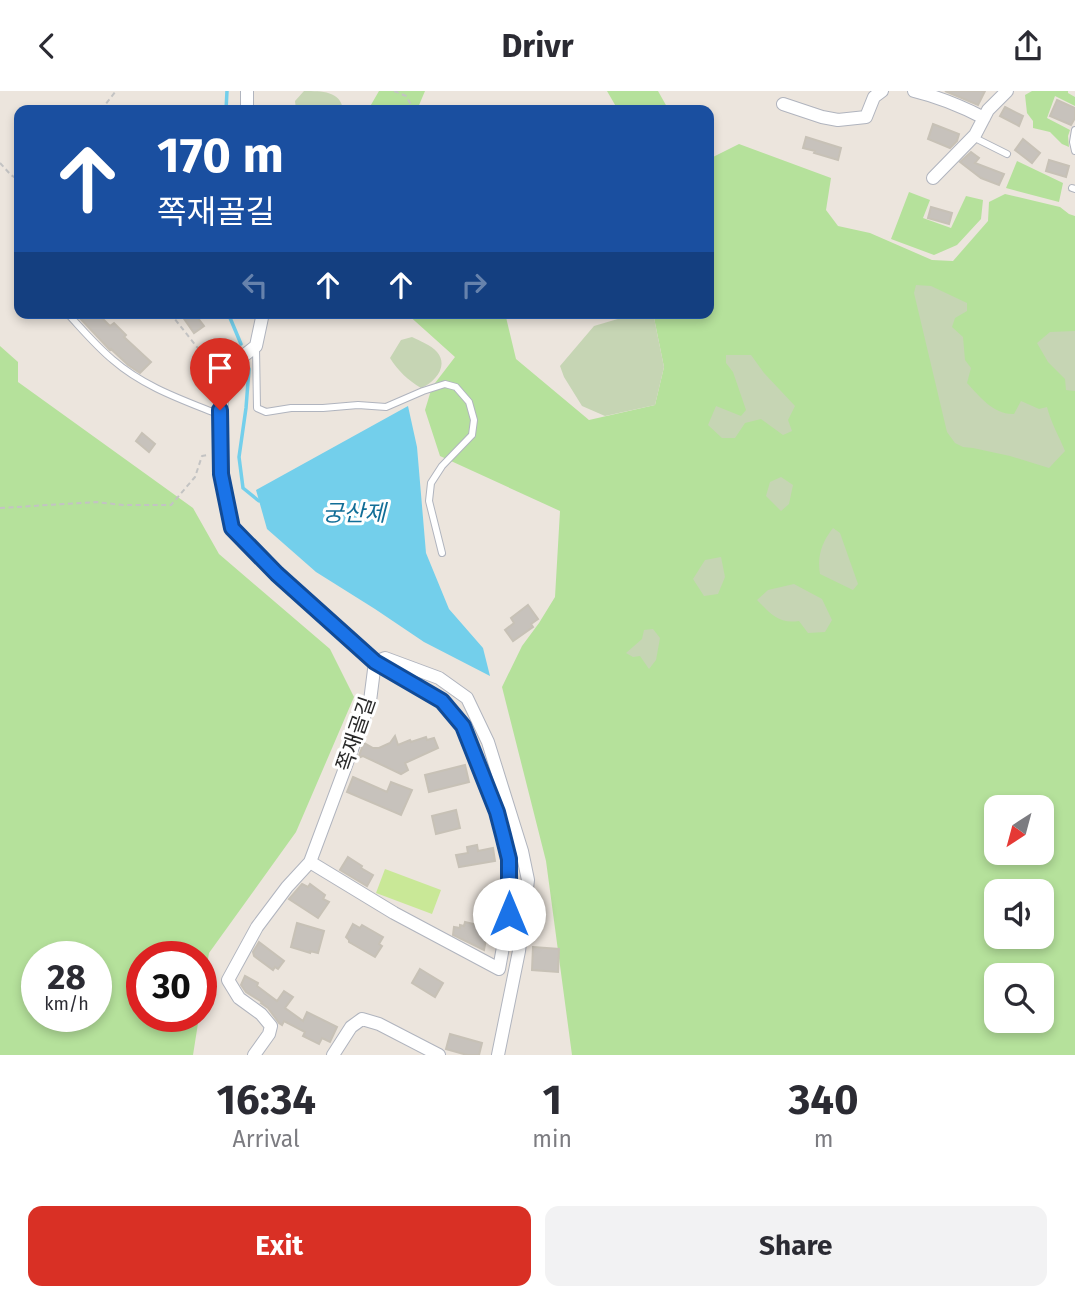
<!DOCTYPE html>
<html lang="en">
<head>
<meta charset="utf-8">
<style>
  :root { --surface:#fff; --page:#f2f2f3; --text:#2b2b33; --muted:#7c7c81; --accent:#d93025 }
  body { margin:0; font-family:"Fira Sans","Noto Sans KR",sans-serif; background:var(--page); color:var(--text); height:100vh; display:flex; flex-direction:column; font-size:26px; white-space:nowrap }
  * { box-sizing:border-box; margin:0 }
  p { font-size:23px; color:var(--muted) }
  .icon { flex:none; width:38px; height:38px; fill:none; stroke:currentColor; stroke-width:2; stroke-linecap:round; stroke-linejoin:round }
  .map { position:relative; height:964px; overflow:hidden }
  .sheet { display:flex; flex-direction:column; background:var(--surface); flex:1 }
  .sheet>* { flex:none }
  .top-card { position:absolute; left:14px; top:14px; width:700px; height:214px; border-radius:14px; box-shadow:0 4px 10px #0003; background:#1a4fa0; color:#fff; overflow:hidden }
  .needle { width:46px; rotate:216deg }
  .buttons { position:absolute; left:984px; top:704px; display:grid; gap:14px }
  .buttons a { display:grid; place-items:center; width:70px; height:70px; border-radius:14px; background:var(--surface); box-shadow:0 4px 10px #0003; font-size:35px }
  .speed { position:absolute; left:21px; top:850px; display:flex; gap:14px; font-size:35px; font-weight:700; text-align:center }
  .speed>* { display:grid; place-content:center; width:91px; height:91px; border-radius:50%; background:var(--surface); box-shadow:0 4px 10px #0003; line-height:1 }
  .speed small { font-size:18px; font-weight:400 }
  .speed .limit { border:10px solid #d22; background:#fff; color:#111 }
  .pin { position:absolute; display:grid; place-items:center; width:60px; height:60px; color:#fff; margin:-72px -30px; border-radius:50% 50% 50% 0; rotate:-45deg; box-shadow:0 0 7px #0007 }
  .pin .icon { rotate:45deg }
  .me { position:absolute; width:77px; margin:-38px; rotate:0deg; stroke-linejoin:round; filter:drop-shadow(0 0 5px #0008) }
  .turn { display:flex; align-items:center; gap:24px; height:147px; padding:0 28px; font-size:32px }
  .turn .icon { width:91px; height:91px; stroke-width:2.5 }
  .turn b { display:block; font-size:49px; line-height:60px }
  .lanes { display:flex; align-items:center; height:66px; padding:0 28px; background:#0003; justify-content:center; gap:35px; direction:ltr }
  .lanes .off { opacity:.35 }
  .eta { display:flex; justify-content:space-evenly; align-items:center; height:119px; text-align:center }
  .eta b { font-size:42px; font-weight:700; line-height:49px }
  .primary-button { display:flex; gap:14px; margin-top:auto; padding:14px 28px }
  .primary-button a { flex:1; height:80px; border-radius:14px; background:var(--accent); color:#fff; font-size:28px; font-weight:700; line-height:80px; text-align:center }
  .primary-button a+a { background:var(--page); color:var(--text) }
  header { display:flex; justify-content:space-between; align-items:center; height:91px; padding:0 28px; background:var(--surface); font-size:32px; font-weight:700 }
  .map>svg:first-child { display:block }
  .green { fill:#b5e19b; fill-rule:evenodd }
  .cemetery { fill:#c6d5b4 }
  .pitch { fill:#c9e897 }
  .water { fill:#73cfeb }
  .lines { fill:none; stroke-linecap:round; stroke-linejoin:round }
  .stream { stroke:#73cfeb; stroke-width:3.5 }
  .building { fill:#c7c2bc; stroke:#c7c1b6; stroke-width:2 }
  .lane-casing { stroke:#b0b4be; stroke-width:8 }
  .street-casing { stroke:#b0b4be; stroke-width:14 }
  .path { stroke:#c3c3c3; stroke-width:2; stroke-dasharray:5 3.5; stroke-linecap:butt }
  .lane { stroke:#fff; stroke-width:6 }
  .street { stroke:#fff; stroke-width:12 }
  .route-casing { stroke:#114b97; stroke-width:18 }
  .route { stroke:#1a73e8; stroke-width:12 }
  .labels { text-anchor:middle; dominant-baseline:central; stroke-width:6; stroke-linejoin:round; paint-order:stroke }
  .street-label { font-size:21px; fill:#2a2a2a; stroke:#fff }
  .water-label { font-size:23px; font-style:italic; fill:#126e97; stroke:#fff }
</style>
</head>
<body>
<header><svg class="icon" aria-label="back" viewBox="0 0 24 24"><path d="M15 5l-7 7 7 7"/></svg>Drivr<svg class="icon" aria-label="share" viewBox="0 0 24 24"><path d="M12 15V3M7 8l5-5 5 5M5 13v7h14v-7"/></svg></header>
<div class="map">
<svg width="1075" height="964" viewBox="0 0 1075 964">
  <rect width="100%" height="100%" fill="#ece5dd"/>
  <path class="green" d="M379,0H425L417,19H368Z
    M607,0H658L667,16L666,19H618Z
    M1032,0H1068V2L1075,6V15L1055,5L1047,27L1070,39L1068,45L1069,56L1062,53L1050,41L1033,37V30L1027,22L1025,4Z
    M739,53L831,87L826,119L838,135L870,142L932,169L953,170L988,130L989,111L1005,103L1060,116L1069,123L1075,125V964H572L546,770L502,596L522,555L539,532L555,506L560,420L440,365L425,319L432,296L455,266L406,222H505L516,268L589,329L655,314L664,276L653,222H709V70L711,67ZM996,716H1041V761H996ZM996,800H1041V845H996ZM996,884H1041V929H996Z
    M1017,70L1063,92L1059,111L1006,97Z
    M909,101L930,109L923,127L951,137L966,105L983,109L981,128L957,154L934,164L891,148Z
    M0,255L18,271V291L193,417L219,463L330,558L354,606L296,741L209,862L201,910V866H142V926H199L193,964H0ZM96,866V926H37V866Z"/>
  <path class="cemetery" d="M304,0C322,0 341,0 343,19H298L296,18L295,10Z
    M916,194L931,195L967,212V220L955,227L952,236L963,246L965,269L971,277L967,292C980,306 994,324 1014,323L1021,310L1039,318L1047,316C1051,332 1059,345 1065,360L1049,377L1010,365L973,357L963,356L955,352L947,341L914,202Z
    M638,222H653L664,276L655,314L605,325L582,315L564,286L560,275L594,235Z
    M1075,240V300L1066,299L1065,288L1048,271L1037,252L1050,241Z
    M412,246C420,250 431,254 437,261C449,275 435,291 421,297C408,289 398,280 390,267L401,249Z
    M726,264H751L764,282L795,315L788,329L792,340L783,344L761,328L745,332L735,347H722L708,334L716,315L741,325L746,319L733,281L726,272Z
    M781,386L793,394L789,413L781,420L766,405L770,391Z
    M833,437L840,442L858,493L853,499L820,483C817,465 822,451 833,437Z
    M721,466L725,486L718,503L704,505L693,488L705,469Z
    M794,493L822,508L832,529L825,541L808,542L799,530C778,533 771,523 757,509L768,499Z
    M653,538L660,547L656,569L649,578L640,565L633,566L626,562L642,548L644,539Z"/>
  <path class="pitch" d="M385,778L441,799L432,823L376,802Z"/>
  <path class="water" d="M408,315L417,356L426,462L449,518L483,557L490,585L424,551L375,518L316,481L267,438L256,399Z"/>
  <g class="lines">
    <path class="stream" d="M226,19L227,0
      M228,222L241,253
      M247,274L249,278L246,317L239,366L243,397L259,410"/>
  </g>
  <path class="building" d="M945,0H985L978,14Z
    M1057,9L1075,17V27L1071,34L1050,25Z
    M1005,16L1023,25L1019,35L1000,25Z
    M933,33L959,43L957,50L950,57L928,48Z
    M806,46L841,57L838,69L814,62L815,60L803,57Z
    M1023,48L1040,62L1032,72L1015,59Z
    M971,61L979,67L975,72L1004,83L999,94L981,87L960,71Z
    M1049,69L1069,75L1066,86L1046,80Z
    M931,116L952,122L949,133L928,127Z
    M75,222H97L110,235L114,232L126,244L124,246L151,271L140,282L128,274L111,258L110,259Z
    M180,222H194L204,235L194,242Z
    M142,342L155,353L149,361L136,350Z
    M528,514L538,528L531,533L533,536L513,550L505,539L514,532L511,527Z
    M395,645L398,654L410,649L411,651L426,646L427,649L434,647L438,657L405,672L408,679L401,683L363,665L358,667L364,652L373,657H379L390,652Z
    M465,674L469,691L429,701L425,684Z
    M353,686L387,701L391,691L412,699L401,724L347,701Z
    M456,719L460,737L436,743L432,725Z
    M477,754L478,760L493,757L495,770L459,776L456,764L468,762L467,756Z
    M348,766L362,775L361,777L373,784L367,795L340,779Z
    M302,793L308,796L310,793L325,804L323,808L329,811L318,827L289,808Z
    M465,831L490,837L489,848H486L484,859L453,844L454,836L460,837V834L464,835Z
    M297,832L324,840L318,862L310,860V862L291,856Z
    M353,833L360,837L362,834L383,846L379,853L382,855L375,866L349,851V849L346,846Z
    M259,851L284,870L278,878L275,876L273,879L254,865L253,861Z
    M533,856L559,858L558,881L532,879Z
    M420,878L443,892L435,906L412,892Z
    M245,885L258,892L257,895L277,910L284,900L293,906L285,917L303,930L307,921L337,936L330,951L322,947L319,953L303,945L305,941L284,930L282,934L279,932L268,917L261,912L262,911L246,901L241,894Z
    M450,943L482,952L479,964H467L446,958Z"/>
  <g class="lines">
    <defs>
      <path id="lane" d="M1075,39L1073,51L1075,60
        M973,46L1007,63
        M1072,97L1075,98
        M67,222C82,238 96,255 113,269C144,296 183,309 220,324
        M256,257L257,317L266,321L291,317H323L358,314L386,316L423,300L445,293L456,296L469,311L474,329L472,344L442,375L431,392L429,410L442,462"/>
      <path id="street" d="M914,0C939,6 961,15 984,27
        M783,13L822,26L838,29L866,26L874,6L882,0
        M247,19V0
        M933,87L975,44L988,19L1007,0
        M263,222L256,255L222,282L221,383L232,437L277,483L375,571L442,609L463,635L497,721L509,768V823L499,878L394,822L310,771
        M375,571L385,567L439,587L467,607L488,651L522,760L528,789L519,860L498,964
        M254,964L269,943L271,935L261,923L239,907L228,889L257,836L287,796L310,771L370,610L375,571
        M333,964L351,936L362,928L379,933L439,964"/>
    </defs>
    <use href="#lane" class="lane-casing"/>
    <use href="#street" class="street-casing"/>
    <path class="path" d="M394,0L406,5L414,19
      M101,19L116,0
      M0,72L11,84L19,89
      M170,222L212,275
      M0,417L96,411L123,414H171L195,386L202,365L208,364"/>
    <use href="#lane" class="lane"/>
    <use href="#street" class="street"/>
  </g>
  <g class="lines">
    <defs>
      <path id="route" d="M220,319L221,383L232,437L277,483L375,571L442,610L463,635L497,721L503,744L509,768V823"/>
    </defs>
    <use href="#route" class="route-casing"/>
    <use href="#route" class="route"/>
  </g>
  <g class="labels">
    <g class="street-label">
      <text transform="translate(356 643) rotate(-71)">쪽재골길</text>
    </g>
    <g class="water-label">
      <text x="354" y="422">궁산제</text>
    </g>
  </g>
</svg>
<div class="buttons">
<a><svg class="needle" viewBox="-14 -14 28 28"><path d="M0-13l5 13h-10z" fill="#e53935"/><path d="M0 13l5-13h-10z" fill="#7c7c81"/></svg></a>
<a><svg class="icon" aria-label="sound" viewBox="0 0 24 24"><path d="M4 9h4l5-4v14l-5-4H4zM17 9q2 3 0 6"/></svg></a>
<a><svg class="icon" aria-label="search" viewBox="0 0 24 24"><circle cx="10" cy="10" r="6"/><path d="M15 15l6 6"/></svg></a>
</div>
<div class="speed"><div>28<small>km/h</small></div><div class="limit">30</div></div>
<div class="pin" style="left:220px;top:319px;background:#d93025"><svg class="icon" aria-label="arrive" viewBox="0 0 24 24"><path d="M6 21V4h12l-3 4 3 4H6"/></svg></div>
<svg class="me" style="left:509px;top:823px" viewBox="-20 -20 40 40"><circle r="19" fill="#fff"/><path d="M0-13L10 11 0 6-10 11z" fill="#1a73e8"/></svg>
<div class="top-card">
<div class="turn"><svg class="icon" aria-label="ahead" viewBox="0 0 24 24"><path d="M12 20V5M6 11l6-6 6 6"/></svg><div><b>170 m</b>쪽재골길</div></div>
<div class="lanes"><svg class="icon off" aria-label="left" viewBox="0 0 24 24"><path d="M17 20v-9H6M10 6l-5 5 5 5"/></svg><svg class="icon" aria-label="ahead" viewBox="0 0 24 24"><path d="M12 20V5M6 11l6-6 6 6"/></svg><svg class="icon" aria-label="ahead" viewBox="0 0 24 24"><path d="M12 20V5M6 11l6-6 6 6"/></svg><svg class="icon off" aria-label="right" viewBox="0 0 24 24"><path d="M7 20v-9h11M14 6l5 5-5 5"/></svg></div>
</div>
</div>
<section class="sheet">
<div class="eta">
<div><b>16:34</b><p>Arrival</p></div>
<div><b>1</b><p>min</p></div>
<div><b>340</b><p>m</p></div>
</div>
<div class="primary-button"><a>Exit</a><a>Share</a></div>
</section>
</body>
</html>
